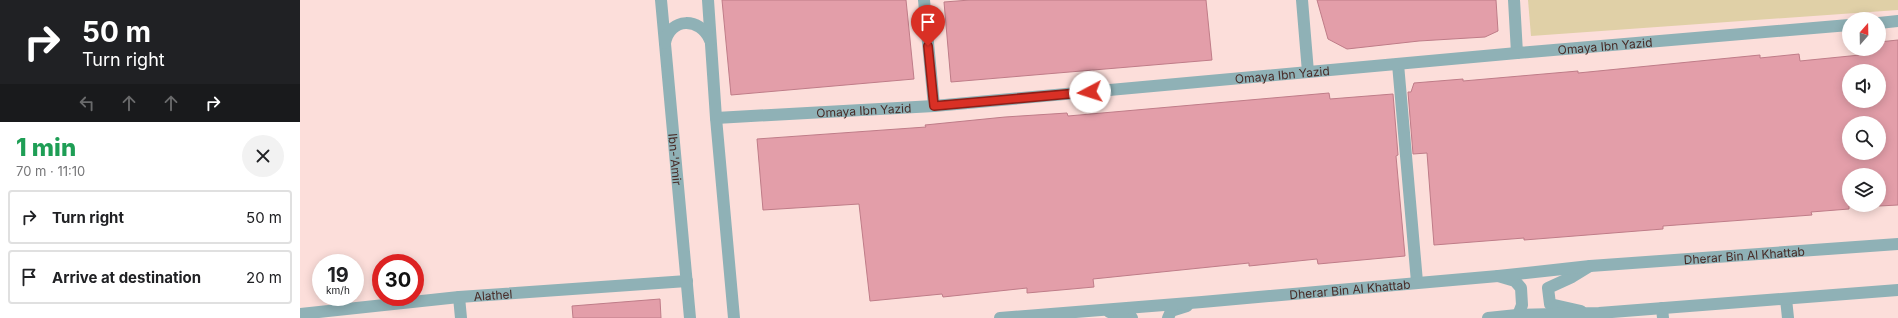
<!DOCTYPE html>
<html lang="en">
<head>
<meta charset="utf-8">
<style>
  :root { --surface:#fff; --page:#f2f2f2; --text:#202124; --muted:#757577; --line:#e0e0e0 }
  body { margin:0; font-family:Inter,sans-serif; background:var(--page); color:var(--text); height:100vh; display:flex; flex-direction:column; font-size:15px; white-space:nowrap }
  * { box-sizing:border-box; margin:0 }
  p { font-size:13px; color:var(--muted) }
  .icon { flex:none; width:22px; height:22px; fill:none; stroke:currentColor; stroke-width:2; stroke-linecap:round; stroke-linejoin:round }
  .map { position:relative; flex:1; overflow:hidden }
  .side { display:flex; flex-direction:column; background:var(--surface); width:300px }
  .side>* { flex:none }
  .guide { background:#202124; color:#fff; overflow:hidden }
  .needle { width:26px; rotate:20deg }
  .buttons { position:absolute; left:1542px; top:12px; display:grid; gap:8px }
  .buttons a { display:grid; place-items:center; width:44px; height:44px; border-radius:50%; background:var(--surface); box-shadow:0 2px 10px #0003; font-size:20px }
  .speed { position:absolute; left:12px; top:254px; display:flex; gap:8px; font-size:20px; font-weight:700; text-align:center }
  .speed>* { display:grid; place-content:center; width:52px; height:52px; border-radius:50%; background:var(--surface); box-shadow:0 2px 10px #0003; line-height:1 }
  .speed small { font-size:10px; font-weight:400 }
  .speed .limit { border:6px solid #d22; background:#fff; color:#111 }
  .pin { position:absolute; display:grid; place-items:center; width:34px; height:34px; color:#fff; margin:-41px -17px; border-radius:50% 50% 50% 0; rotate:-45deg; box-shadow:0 0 4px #0007 }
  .pin .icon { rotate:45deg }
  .me { position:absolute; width:44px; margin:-22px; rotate:265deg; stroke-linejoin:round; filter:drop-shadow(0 0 3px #0008) }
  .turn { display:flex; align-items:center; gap:14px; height:84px; padding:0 16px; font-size:18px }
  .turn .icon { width:52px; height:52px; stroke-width:2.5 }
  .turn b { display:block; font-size:28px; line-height:34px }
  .lanes { display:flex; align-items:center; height:38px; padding:0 16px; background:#0003; justify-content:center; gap:20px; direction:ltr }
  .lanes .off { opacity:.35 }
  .round { display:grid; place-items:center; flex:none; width:42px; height:42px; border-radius:21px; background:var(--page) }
  .overview { display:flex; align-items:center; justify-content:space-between; height:68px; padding:0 16px }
  h1 { font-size:24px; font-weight:800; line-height:30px; color:#1e9e55 }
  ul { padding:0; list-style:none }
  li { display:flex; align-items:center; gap:12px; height:54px; margin:0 8px 6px; padding:0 8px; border:2px solid var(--line); border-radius:4px }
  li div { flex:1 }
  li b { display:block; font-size:15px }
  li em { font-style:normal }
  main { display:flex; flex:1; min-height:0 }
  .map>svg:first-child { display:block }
  .green { fill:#e0d0a7 }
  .building { fill:#e39ea9; stroke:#bf7c88; fill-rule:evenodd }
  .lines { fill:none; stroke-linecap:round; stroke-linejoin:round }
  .minor { stroke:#8fb1b6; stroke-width:12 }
  .tertiary { stroke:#8fb1b6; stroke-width:12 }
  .route-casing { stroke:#8d1f18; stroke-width:10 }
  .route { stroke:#d93025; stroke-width:7 }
  .labels { text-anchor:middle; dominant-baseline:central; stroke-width:3; stroke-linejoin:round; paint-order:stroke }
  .street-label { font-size:12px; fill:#472b27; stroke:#ffefed }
</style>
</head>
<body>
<main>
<section class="side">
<div class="guide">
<div class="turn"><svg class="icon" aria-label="right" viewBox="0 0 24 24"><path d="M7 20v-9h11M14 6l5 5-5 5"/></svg><div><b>50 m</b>Turn right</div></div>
<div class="lanes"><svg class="icon off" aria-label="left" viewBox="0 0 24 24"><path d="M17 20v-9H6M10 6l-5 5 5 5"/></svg><svg class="icon off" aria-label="ahead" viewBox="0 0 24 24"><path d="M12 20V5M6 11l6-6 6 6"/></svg><svg class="icon off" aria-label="ahead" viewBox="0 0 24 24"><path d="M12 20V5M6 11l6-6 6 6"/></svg><svg class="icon" aria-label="right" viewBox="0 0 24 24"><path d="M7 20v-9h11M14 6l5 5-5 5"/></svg></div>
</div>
<div class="overview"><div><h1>1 min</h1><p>70 m · 11:10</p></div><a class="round"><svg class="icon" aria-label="close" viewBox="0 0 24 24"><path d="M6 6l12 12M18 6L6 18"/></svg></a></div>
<ul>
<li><svg class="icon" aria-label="right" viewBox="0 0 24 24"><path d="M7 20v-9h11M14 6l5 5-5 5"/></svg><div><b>Turn right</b></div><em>50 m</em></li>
<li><svg class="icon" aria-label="arrive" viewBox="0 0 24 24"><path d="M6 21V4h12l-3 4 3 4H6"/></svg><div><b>Arrive at destination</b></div><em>20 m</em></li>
</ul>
</section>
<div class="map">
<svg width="1598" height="318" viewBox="0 0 1598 318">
  <rect width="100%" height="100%" fill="#fcdeda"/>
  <path class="green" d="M1228,0H1598V10L1231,36Z"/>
  <path class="building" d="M422,0H606L614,79L431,95Z
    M670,0H906L912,60L651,82L644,2Z
    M1017,0H1196L1198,31L1185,37L1119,41L1047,49L1028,39Z
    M1598,40V205L1579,206V175H1549V209L1511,212L1512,215L1363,226V229L1224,240V238L1134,245L1127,153L1113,154L1108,92H1111L1114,83L1163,79V81L1278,71V73L1460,55V58L1499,54L1500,61L1570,54V49H1579V42ZM1549,71H1579V101H1549ZM1549,123H1579V153H1549Z
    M1029,93L1030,99L1093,94L1098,155L1096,156L1105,256L1018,264L1017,259L949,266V263L793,279L794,287L727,293V288L643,297L642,294L570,301L559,204L463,210L457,139L626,127L625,125L705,117L767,113L768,116Z
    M360,299L361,318H273L272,306Z"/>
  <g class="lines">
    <g class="minor">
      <path d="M624,0L634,106"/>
      <path d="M1002,0L1008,72"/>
      <path d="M1214,0L1217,53"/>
      <path d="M1579,23L1598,21"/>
      <path d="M1098,64L1117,282"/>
      <path id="s1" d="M416,118L634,106L1217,53L1549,25"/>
      <path d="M1198,276L1215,281L1221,288L1222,305L1217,318"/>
      <path d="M159,297L161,318"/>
      <path d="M1486,299L1488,318"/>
      <path d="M1362,308L1363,318"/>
      <path d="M1281,311L1250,304L1248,288L1272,277L1290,266"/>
      <path d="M809,312L830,315L832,318"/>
      <path id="s2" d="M0,314L159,297L387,281"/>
      <path d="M868,318L871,311L887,306"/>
    </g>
    <g class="tertiary">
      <path id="s3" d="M361,0L390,318"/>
      <path d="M408,0L416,118L434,318"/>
      <path d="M365,43C370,17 400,17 410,40"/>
      <path id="s4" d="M700,318L902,302L1198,276L1290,266L1598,244"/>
      <path d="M1188,318L1217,315L1299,313L1598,290"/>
    </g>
  </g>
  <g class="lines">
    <defs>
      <path id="route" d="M628,46L634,106L790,92"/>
    </defs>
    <use href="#route" class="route-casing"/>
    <use href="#route" class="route"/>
  </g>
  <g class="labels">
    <g class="street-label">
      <text stroke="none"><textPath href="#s1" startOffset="892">Omaya Ibn Yazid</textPath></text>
      <text stroke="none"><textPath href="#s1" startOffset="568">Omaya Ibn Yazid</textPath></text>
      <text stroke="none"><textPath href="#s1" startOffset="148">Omaya Ibn Yazid</textPath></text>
      <text stroke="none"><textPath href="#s3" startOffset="160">Ibn-'Amir</textPath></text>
      <text stroke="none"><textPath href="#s4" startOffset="747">Dherar Bin Al Khattab</textPath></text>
      <text stroke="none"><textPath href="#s4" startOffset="351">Dherar Bin Al Khattab</textPath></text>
      <text stroke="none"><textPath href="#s2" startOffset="194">Alathel</textPath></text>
    </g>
  </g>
</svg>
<div class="buttons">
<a><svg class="needle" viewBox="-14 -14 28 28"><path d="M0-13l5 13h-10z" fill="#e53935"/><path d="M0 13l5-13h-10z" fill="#757577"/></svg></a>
<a><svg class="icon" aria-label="sound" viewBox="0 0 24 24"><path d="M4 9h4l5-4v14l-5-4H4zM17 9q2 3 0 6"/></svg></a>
<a><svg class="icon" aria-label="search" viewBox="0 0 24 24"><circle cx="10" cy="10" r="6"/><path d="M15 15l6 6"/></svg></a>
<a><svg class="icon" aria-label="layers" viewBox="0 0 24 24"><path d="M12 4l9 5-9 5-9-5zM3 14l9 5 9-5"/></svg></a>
</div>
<div class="speed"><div>19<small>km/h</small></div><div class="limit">30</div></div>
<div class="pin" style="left:628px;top:46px;background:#d93025"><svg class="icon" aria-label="arrive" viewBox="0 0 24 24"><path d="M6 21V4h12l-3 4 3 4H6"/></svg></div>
<svg class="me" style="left:790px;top:92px" viewBox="-20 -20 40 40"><circle r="19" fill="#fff"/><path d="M0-13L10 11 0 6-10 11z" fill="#d93025"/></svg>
</div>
</main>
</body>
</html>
